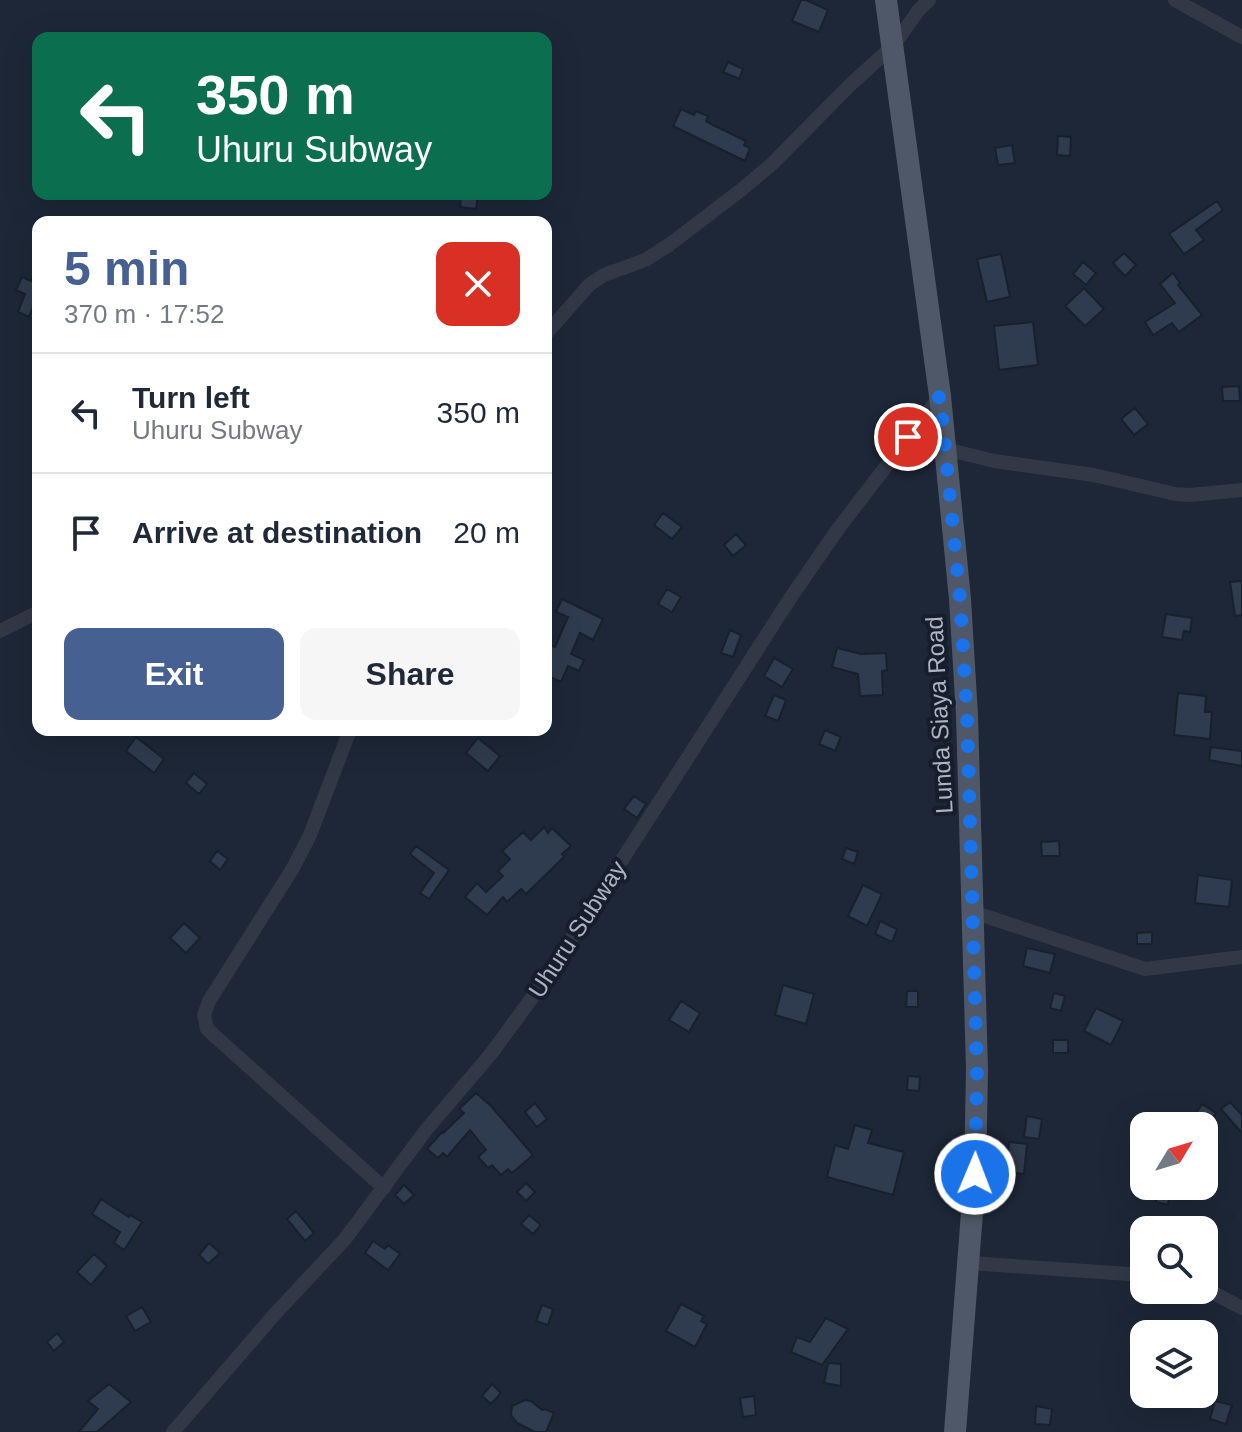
<!DOCTYPE html>
<html lang="en">
<head>
<meta charset="utf-8">
<style>
  :root { --surface:#fff; --page:#f6f6f7; --text:#1f2937; --muted:#747a83; --line:#e0e1e3; --accent:#466191 }
  body { margin:0; font-family:Arial,sans-serif; background:var(--page); color:var(--text); height:100vh; display:flex; flex-direction:column; font-size:30px; white-space:nowrap }
  * { box-sizing:border-box; margin:0 }
  p { font-size:26px; color:var(--muted) }
  .icon { flex:none; width:44px; height:44px; fill:none; stroke:currentColor; stroke-width:2; stroke-linecap:round; stroke-linejoin:round }
  .map { position:relative; flex:1; overflow:hidden }
  .panel { position:absolute; left:32px; top:216px; width:520px; height:520px; display:flex; flex-direction:column; background:var(--surface); border-radius:16px; box-shadow:0 8px 32px #0002 }
  .panel>* { flex:none }
  .hud { position:absolute; left:32px; top:32px; width:520px; height:168px; border-radius:16px; box-shadow:0 8px 32px #0002; background:#0b6e4f; color:#fff; overflow:hidden }
  .needle { width:52px; rotate:52deg }
  .fabs { position:absolute; left:1130px; top:1112px; display:grid; gap:16px }
  .fabs a { display:grid; place-items:center; width:88px; height:88px; border-radius:16px; background:var(--surface); box-shadow:0 8px 32px #0002; font-size:40px }
  .pin { position:absolute; display:grid; place-items:center; width:68px; height:68px; color:#fff; margin:-34px; border:4px solid #fff; border-radius:50%; box-shadow:0 2px 8px #0007 }
  .me { position:absolute; width:88px; margin:-44px; rotate:1deg; stroke-linejoin:round; filter:drop-shadow(0 0 6px #0008) }
  .turn { display:flex; align-items:center; gap:28px; height:168px; padding:0 32px; font-size:36px }
  .turn .icon { width:104px; height:104px; stroke-width:2.5 }
  .turn b { display:block; font-size:56px; line-height:68px }
  .round { display:grid; place-items:center; flex:none; width:84px; height:84px; border-radius:16px; background:var(--page) }
  .headline { display:flex; align-items:center; justify-content:space-between; height:136px; padding:0 32px }
  h1 { font-size:48px; font-weight:600; line-height:60px; color:var(--accent) }
  .primary-button { display:flex; gap:16px; margin-top:auto; padding:16px 32px }
  .primary-button a { flex:1; height:92px; border-radius:16px; background:var(--accent); color:#fff; font-size:32px; font-weight:600; line-height:92px; text-align:center }
  .primary-button a+a { background:var(--page); color:var(--text) }
  ul { padding:0; list-style:none }
  li { display:flex; align-items:center; gap:24px; height:120px; padding:0 32px; border-top:2px solid var(--line) }
  li div { flex:1 }
  li b { display:block; font-size:30px }
  li em { font-style:normal }
  .map>svg:first-child { display:block }
  .building { fill:#2f3b4e; stroke:#19202d; stroke-width:2 }
  .lines { fill:none; stroke-linecap:round; stroke-linejoin:round }
  .minor { stroke:#313947; stroke-width:14 }
  .primary { stroke:#4e5868; stroke-width:22 }
  .route { stroke:#1a73e8; stroke-width:14; stroke-dasharray:0 25.2 }
  .labels { text-anchor:middle; dominant-baseline:central; stroke-width:8; stroke-linejoin:round; paint-order:stroke }
  .street-label { font-size:24px; fill:#aab4c5; stroke:#171e2b }
</style>
</head>
<body>
<div class="map">
<svg width="1242" height="1432" viewBox="0 0 1242 1432">
  <rect width="100%" height="100%" fill="#1d2737"/>
  <path class="building" d="M801,0H806L828,10L819,32L792,21Z
    M728,62L743,69L739,79L723,72Z
    M681,109L694,115L696,111L708,116L706,121L713,125L746,141L744,145L750,148L745,161L673,126Z
    M1058,136L1071,137L1070,156L1057,155Z
    M1012,145L1015,163L998,165L995,148Z
    M461,194H478L476,209L460,207Z
    M1217,201L1223,210L1196,230L1204,240L1184,254L1169,234Z
    M1124,253L1136,265L1125,276L1113,263Z
    M1001,254L1010,297L987,302L977,259Z
    M1083,262L1096,273L1086,285L1073,274Z
    M38,264V300L36,299L29,317L18,312L25,294L16,290L22,277L31,281Z
    M1173,273L1180,283L1178,285L1202,315L1179,332L1172,323L1153,335L1145,322L1175,303L1160,284Z
    M1084,288L1104,309L1085,326L1065,306Z
    M1033,322L1038,365L999,370L994,326Z
    M1239,386L1240,401H1223L1222,387Z
    M1135,408L1148,424L1134,435L1121,419Z
    M663,513L682,527L672,539L654,525Z
    M736,534L746,545L733,556L724,545Z
    M1242,581V615L1235,616L1230,582Z
    M667,589L681,597L672,612L658,604Z
    M562,599L603,619L593,640L580,633L571,654L584,660L579,671L568,666L561,682L546,675V644L555,647L568,617L556,612Z
    M1166,614L1192,618L1190,632L1184,631L1182,640L1162,637Z
    M730,630L741,635L733,657L721,653Z
    M837,648L861,654L886,653L887,670L882,671L883,695L860,696L858,674L832,667Z
    M774,658L793,669L782,687L764,676Z
    M1178,693L1206,696L1205,712H1212L1210,739L1174,735Z
    M774,695L786,700L778,721L765,716Z
    M825,730L841,737L835,751L819,744Z
    M136,737L164,759L154,773L126,751Z
    M478,738L500,756L488,771L466,753Z
    M1211,747L1242,751V766L1209,760Z
    M194,773L207,784L199,794L186,783Z
    M634,796L646,804L637,818L624,809Z
    M544,827L548,833L552,828L571,846L562,854L564,857L526,894L521,889L507,902L503,897L487,915L465,897L477,883L486,892L503,876L498,871L510,859L502,851L523,832L531,840Z
    M1059,841L1060,856H1042L1041,842Z
    M416,846L449,870L429,899L420,893L434,873L410,854Z
    M846,848L858,852L854,864L842,859Z
    M217,851L228,859L220,870L210,861Z
    M1198,875L1232,880L1229,907L1195,903Z
    M863,885L882,894L867,926L848,916Z
    M880,921L897,929L892,942L875,934Z
    M184,923L200,938L186,953L170,938Z
    M1152,932V944H1137V933Z
    M1027,948L1055,954L1050,973L1023,966Z
    M783,985L814,994L806,1024L775,1015Z
    M907,991H918V1007H906Z
    M1054,993L1065,996L1061,1011L1050,1008Z
    M681,1001L700,1013L689,1032L669,1020Z
    M1096,1008L1123,1021L1111,1045L1084,1031Z
    M1053,1040H1068V1053H1053Z
    M908,1076L920,1077L919,1091L907,1090Z
    M476,1093L491,1106L533,1155L512,1173L508,1169L501,1175L492,1165L488,1168L478,1157L486,1150L470,1130L447,1157L443,1153L438,1158L427,1149L442,1132L443,1133L464,1113L459,1109Z
    M1230,1102L1242,1115V1133L1221,1109Z
    M535,1103L547,1119L537,1127L525,1112Z
    M1202,1104L1216,1113L1205,1128L1192,1119Z
    M1027,1116L1042,1119L1039,1139L1024,1137Z
    M855,1125L872,1130L868,1143L904,1152L893,1195L827,1177L835,1145L848,1149Z
    M1009,1142L1027,1144L1024,1174L1006,1172Z
    M526,1183L535,1192L526,1201L517,1192Z
    M404,1185L414,1195L404,1204L395,1195Z
    M1159,1186H1171L1168,1205L1156,1202Z
    M101,1199L129,1217L130,1215L142,1222L124,1250L114,1243L120,1232L92,1214Z
    M296,1211L314,1233L305,1241L287,1219Z
    M529,1215L541,1225L533,1234L521,1224Z
    M373,1241L385,1249L388,1245L400,1254L388,1270L365,1253Z
    M209,1243L220,1253L208,1264L199,1255Z
    M94,1254L107,1266L91,1285L77,1272Z
    M681,1304L704,1316L701,1321L707,1324L695,1347L666,1331Z
    M542,1305L553,1309L548,1325L536,1321Z
    M142,1307L151,1322L135,1331L126,1316Z
    M826,1318L848,1329L822,1365L791,1352L797,1337L810,1342Z
    M57,1333L64,1342L54,1351L47,1342Z
    M828,1363L841,1364V1386L824,1383Z
    M109,1384L131,1402L97,1432H79L98,1409L88,1401Z
    M492,1384L501,1393L491,1404L482,1396Z
    M754,1396L756,1415L743,1417L740,1398Z
    M525,1400L531,1401L542,1410L545,1409L554,1413L546,1432H535L517,1423L511,1415L512,1406Z
    M1215,1401L1232,1405L1226,1424L1210,1419Z
    M1036,1406L1052,1409L1050,1425L1035,1424Z"/>
  <g class="lines">
    <path class="minor" d="M1175,0L1242,37
      M546,334L589,285L604,275L645,260L669,245L741,190L772,164L850,85L893,46L918,11L929,0
      M945,449L994,461L1094,475L1175,494L1190,495L1242,490
      M0,631L38,612
      M350,730L310,835L293,868L209,1001L204,1015L207,1029L384,1188
      M973,912L1145,969L1242,957
      M969,1263L1144,1275
      M1204,1288L1242,1308
      M173,1432L274,1315L345,1239L426,1130L490,1055L543,983L791,597L838,529L940,396"/>
    <path class="primary" d="M886,0L940,396L960,599L967,715L977,1070L975,1174L955,1432"/>
  </g>
  <g class="lines">
    <path class="route" d="M908,437L940,396L960,599L967,715L977,1070L975,1174"/>
  </g>
  <g class="labels">
    <g class="street-label">
      <text transform="translate(939 715) rotate(-93)">Lunda Siaya Road</text>
      <text transform="translate(577 929) rotate(-57)">Uhuru Subway</text>
    </g>
  </g>
</svg>
<div class="fabs">
<a><svg class="needle" viewBox="-14 -14 28 28"><path d="M0-13l5 13h-10z" fill="#e53935"/><path d="M0 13l5-13h-10z" fill="#747a83"/></svg></a>
<a><svg class="icon" aria-label="search" viewBox="0 0 24 24"><circle cx="10" cy="10" r="6"/><path d="M15 15l6 6"/></svg></a>
<a><svg class="icon" aria-label="layers" viewBox="0 0 24 24"><path d="M12 4l9 5-9 5-9-5zM3 14l9 5 9-5"/></svg></a>
</div>
<div class="pin" style="left:908px;top:437px;background:#d93025"><svg class="icon" aria-label="arrive" viewBox="0 0 24 24"><path d="M6 21V4h12l-3 4 3 4H6"/></svg></div>
<svg class="me" style="left:975px;top:1174px" viewBox="-20 -20 40 40"><circle r="17" fill="#1a73e8" stroke="#fff" stroke-width="3"/><path d="M0-11L8 9 0 5-8 9z" fill="#fff"/></svg>
<div class="hud">
<div class="turn"><svg class="icon" aria-label="left" viewBox="0 0 24 24"><path d="M17 20v-9H6M10 6l-5 5 5 5"/></svg><div><b>350 m</b>Uhuru Subway</div></div>
</div>
<section class="panel">
<div class="headline"><div><h1>5 min</h1><p>370 m · 17:52</p></div><a class="round" style="background:#d93025;color:#fff"><svg class="icon" aria-label="close" viewBox="0 0 24 24"><path d="M6 6l12 12M18 6L6 18"/></svg></a></div>
<ul>
<li><svg class="icon" aria-label="left" viewBox="0 0 24 24"><path d="M17 20v-9H6M10 6l-5 5 5 5"/></svg><div><b>Turn left</b><p>Uhuru Subway</p></div><em>350 m</em></li>
<li><svg class="icon" aria-label="arrive" viewBox="0 0 24 24"><path d="M6 21V4h12l-3 4 3 4H6"/></svg><div><b>Arrive at destination</b></div><em>20 m</em></li>
</ul>
<div class="primary-button"><a>Exit</a><a>Share</a></div>
</section>
</div>
</body>
</html>
